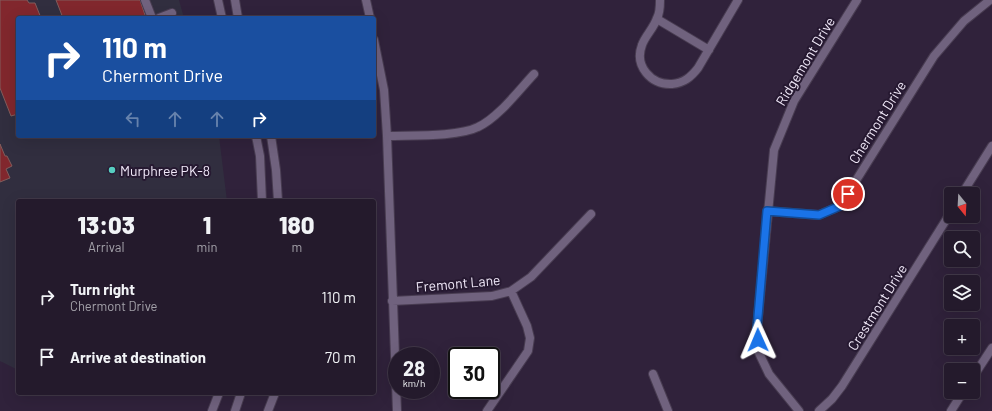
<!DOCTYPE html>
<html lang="en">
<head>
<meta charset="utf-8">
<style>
  :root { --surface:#241a2c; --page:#302738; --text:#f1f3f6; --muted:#a3a1a9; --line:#413848 }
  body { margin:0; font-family:Barlow,sans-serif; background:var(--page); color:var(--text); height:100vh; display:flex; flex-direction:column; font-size:15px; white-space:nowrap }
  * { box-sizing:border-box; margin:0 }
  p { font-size:13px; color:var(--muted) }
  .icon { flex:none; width:22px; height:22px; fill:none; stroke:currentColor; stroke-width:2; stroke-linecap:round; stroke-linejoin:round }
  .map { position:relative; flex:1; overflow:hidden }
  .side { position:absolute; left:16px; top:199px; width:360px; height:196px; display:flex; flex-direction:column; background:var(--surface); border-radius:4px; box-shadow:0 4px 16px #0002,0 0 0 1px var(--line) }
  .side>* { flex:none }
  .hud { position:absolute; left:16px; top:16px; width:360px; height:122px; border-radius:4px; box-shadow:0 4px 16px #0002,0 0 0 1px var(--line); background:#1a4fa0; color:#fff; overflow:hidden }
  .needle { width:26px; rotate:162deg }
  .tools { position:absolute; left:944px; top:187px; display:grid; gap:8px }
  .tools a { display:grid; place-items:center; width:36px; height:36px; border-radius:4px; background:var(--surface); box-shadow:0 4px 16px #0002,0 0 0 1px var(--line); font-size:20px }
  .speed { position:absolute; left:388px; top:347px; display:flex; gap:8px; font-size:20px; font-weight:700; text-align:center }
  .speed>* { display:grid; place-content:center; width:52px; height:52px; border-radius:50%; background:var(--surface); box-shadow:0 4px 16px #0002,0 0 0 1px var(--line); line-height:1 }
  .speed small { font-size:10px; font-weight:400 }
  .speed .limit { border:2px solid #111; border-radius:6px; background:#fff; color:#111 }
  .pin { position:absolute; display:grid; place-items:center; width:34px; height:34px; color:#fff; margin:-17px; border:2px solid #fff; border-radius:50%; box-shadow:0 1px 4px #0007 }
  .me { position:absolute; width:44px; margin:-22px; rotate:359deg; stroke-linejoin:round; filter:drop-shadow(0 0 3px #0008) }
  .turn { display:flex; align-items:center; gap:14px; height:84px; padding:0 20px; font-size:18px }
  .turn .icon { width:52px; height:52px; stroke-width:2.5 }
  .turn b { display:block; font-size:28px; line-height:34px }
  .lanes { display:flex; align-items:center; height:38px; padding:0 20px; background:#0003; justify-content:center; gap:20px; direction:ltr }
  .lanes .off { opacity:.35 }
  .eta { display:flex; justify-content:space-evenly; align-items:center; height:68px; text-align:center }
  .eta b { font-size:24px; font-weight:800; line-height:28px }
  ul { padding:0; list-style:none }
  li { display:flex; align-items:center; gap:12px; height:60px; padding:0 20px }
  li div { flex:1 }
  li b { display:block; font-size:15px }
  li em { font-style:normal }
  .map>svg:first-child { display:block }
  .education { fill:#312e3f }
  .building { fill:#81272d; stroke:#815d5c }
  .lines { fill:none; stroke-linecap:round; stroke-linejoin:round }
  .minor-casing { stroke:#483c51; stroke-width:10 }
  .minor { stroke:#70627e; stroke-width:8 }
  .route-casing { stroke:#114b97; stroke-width:10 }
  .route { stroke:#1a73e8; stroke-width:7 }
  .poi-dot { fill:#57cec1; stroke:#261931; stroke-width:1.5 }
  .labels { text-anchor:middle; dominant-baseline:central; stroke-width:4; stroke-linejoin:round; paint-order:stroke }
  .street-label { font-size:14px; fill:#f1e9f9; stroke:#261931 }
  .poi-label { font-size:14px; fill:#f1e9f9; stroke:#261931; text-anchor:start }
</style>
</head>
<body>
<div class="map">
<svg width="992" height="411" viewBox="0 0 992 411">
  <rect width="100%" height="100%" fill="#30223b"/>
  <path class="education" d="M0,0H179L184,18H18V136H219L227,201H18V370L0,361Z"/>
  <path class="building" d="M0,0H27L29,3H35L41,18H18V114L11,116L0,88Z
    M56,0H140L146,18H63Z
    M0,144L5,156H7L12,166L6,169L10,178L0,182Z"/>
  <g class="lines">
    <defs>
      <path id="minor" d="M145,0L152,18
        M218,0L222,18
        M235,0L238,18
        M366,0L370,18
        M660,0C660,6 660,13 657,18C654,28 645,36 642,45C634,66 651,85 672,84C684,83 691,77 698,68L738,0
        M159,18L172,13
        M657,19L709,50
        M374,40L384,90L387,136L397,411
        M256,136L260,156L262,201
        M271,136L276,170L278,201
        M387,136C411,135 458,137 478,127C498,118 519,90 534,74
        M962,194L992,146
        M767,211L819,215L840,206L934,56L964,21L990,0
        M392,301L492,296L511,291L531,277L591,214
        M653,374L668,411
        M973,377L992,348
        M212,411L219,393
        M235,411L241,393
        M268,411L275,393
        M487,411L528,351L530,338L527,326L511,291
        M799,411L769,374L759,353L757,328L774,150L794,101L857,0
        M819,411L832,399L842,386L951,212
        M951,411L963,392"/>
    </defs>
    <use href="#minor" class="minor-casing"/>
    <use href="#minor" class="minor"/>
  </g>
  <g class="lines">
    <defs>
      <path id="route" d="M758,340L757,328L767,211L819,215L840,206L848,194"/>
    </defs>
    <use href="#route" class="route-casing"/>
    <use href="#route" class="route"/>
  </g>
  <circle class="poi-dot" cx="112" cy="170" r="4"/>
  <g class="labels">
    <g class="street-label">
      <text transform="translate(805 61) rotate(-59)">Ridgemont Drive</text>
      <text transform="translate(877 122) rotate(-58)">Chermont Drive</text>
      <text transform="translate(458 283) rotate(-5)">Fremont Lane</text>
      <text transform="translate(877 307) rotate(-58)">Crestmont Drive</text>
    </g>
    <g class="poi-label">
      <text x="120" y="170">Murphree PK-8</text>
    </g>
  </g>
</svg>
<div class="tools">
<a><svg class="needle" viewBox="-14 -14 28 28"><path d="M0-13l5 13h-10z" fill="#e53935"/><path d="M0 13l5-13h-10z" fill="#a3a1a9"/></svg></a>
<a><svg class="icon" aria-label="search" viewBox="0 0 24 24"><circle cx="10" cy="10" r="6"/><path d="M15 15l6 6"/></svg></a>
<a><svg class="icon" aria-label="layers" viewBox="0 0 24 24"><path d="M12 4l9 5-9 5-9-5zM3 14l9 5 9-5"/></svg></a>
<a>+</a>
<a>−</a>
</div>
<div class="speed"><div>28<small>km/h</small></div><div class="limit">30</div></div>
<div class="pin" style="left:848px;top:194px;background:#d93025"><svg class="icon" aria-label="arrive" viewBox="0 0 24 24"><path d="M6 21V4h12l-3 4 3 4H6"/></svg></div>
<svg class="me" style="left:758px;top:340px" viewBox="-20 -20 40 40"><path d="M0-17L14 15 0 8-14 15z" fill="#1a73e8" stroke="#fff" stroke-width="4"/></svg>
<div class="hud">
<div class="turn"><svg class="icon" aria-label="right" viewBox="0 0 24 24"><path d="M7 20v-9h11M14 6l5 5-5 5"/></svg><div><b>110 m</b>Chermont Drive</div></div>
<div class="lanes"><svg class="icon off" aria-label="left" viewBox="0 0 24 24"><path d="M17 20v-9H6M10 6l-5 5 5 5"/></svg><svg class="icon off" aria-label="ahead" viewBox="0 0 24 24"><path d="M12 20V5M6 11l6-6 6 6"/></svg><svg class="icon off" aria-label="ahead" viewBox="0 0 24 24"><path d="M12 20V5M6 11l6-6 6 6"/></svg><svg class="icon" aria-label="right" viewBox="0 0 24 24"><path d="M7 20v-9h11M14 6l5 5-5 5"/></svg></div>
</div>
<section class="side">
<div class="eta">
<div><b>13:03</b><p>Arrival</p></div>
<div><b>1</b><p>min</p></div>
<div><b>180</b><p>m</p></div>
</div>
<ul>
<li><svg class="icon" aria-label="right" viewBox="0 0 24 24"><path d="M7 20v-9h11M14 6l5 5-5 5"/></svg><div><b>Turn right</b><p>Chermont Drive</p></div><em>110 m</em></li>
<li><svg class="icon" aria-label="arrive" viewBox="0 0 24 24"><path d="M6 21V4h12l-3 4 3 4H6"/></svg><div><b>Arrive at destination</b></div><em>70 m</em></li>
</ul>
</section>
</div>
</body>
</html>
